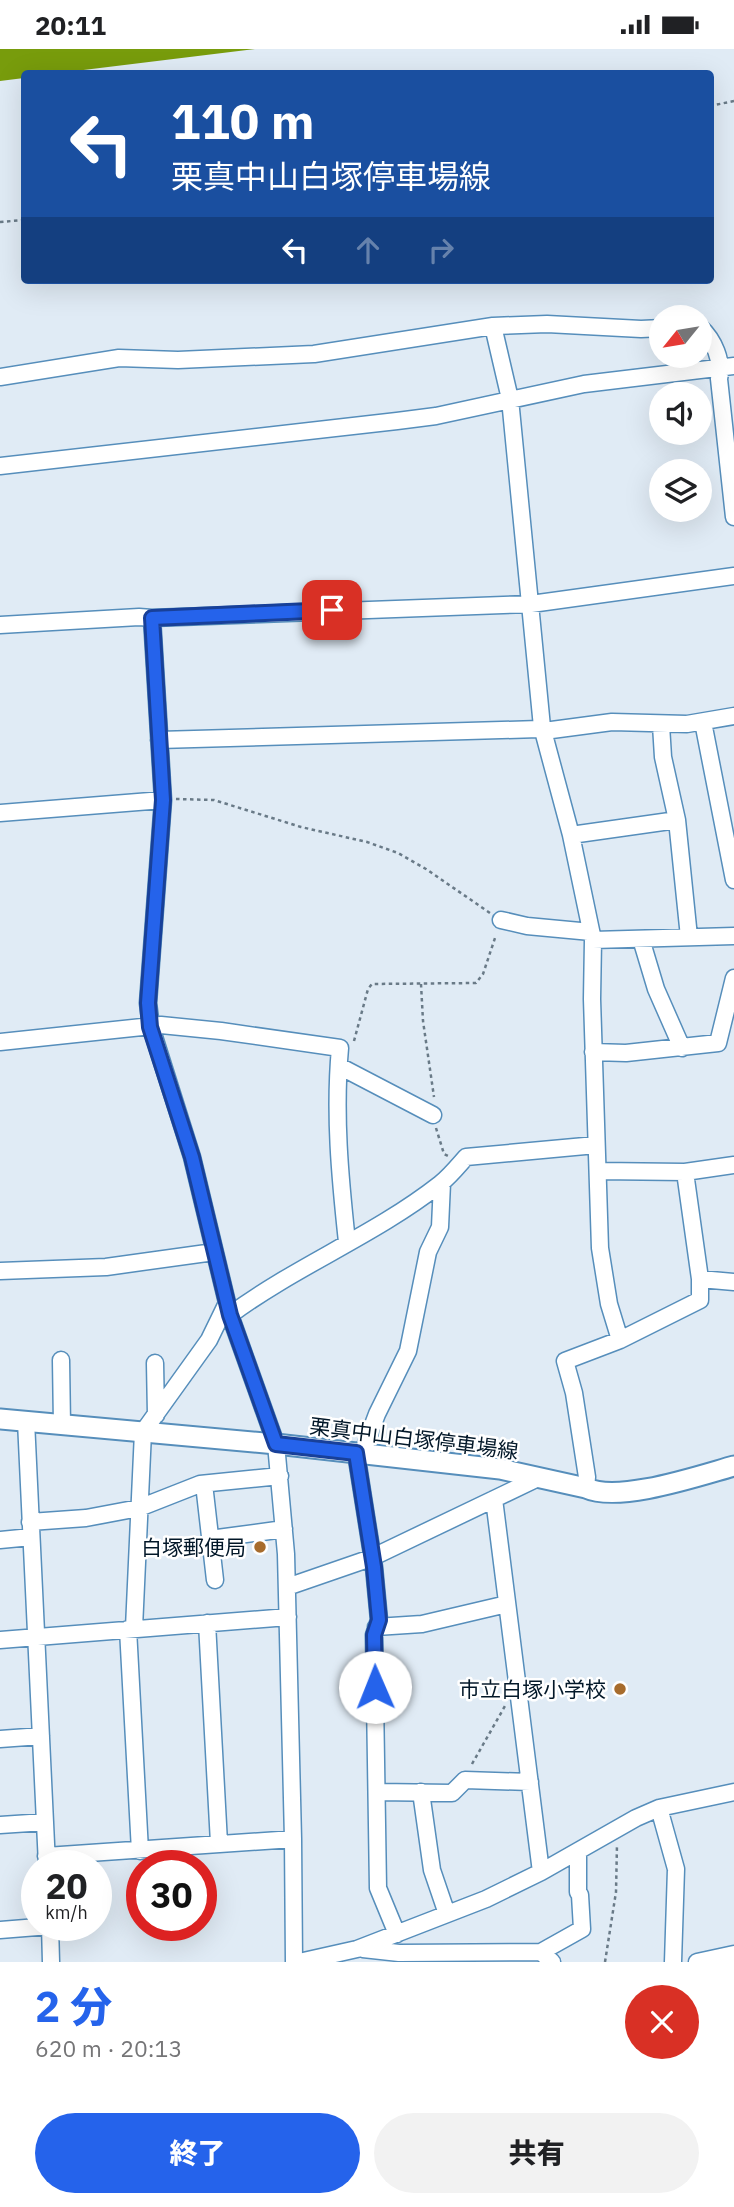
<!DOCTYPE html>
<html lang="ja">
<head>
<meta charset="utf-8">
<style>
  :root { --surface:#fff; --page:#f2f2f2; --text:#202124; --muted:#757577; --accent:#2563eb }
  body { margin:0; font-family:"IBM Plex Sans","Noto Sans JP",sans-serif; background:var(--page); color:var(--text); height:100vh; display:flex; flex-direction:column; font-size:26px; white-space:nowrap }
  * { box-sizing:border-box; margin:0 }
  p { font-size:23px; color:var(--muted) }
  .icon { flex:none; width:38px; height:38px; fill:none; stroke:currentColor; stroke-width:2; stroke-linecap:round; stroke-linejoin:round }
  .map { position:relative; height:1913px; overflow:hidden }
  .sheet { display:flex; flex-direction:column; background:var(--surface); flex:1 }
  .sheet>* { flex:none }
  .guide { position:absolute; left:21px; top:21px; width:693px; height:214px; border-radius:7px; box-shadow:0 7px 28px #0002; background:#1a4fa0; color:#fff; overflow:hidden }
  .needle { width:46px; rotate:240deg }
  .buttons { position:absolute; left:649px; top:256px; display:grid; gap:14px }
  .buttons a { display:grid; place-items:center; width:63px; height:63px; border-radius:50%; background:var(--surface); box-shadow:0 7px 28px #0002; font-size:35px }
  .speed { position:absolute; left:21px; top:1801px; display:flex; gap:14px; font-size:35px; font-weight:700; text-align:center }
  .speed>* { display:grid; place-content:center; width:91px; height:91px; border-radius:50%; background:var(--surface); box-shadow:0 7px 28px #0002; line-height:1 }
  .speed small { font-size:18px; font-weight:400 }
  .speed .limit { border:10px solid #d22; background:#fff; color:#111 }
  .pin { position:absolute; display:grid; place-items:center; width:60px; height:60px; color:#fff; margin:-30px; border-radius:14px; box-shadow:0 4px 10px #0006 }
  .me { position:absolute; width:77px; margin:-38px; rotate:359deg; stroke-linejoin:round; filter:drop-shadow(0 0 5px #0008) }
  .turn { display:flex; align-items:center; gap:24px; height:147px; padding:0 35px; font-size:32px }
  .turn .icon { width:91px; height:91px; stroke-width:2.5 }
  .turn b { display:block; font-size:49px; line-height:60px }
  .lanes { display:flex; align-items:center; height:66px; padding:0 35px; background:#0003; justify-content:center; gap:35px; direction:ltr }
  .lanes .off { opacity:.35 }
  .round { display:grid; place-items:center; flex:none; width:74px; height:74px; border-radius:37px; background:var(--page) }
  .headline { display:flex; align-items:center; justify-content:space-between; height:119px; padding:0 35px }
  h1 { font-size:42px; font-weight:800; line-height:52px; color:var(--accent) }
  .button { display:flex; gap:14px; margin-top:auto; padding:14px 35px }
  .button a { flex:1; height:80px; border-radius:42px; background:var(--accent); color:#fff; font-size:28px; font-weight:800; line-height:80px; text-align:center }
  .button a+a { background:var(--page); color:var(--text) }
  .status { display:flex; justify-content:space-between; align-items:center; height:49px; padding:0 35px; background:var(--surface); direction:ltr }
  .status svg { height:19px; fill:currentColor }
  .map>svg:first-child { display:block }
  .water { fill:#789c0c }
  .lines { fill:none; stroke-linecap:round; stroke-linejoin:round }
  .minor-casing { stroke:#568ebb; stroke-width:19 }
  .major-casing { stroke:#568ebb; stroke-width:23 }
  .path { stroke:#697a87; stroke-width:2.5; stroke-dasharray:3.5 3.5; stroke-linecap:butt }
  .minor { stroke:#fff; stroke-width:16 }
  .major { stroke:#fff; stroke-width:19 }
  .route-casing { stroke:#184099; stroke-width:18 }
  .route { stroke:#2563eb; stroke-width:12 }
  .poi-dot { fill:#a76c2d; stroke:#fff; stroke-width:2.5 }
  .labels { text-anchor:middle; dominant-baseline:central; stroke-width:5; stroke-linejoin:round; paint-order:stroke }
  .street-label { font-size:21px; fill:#021728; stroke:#fff }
  .poi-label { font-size:21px; fill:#021728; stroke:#fff; text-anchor:end }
</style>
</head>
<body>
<div class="status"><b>20:11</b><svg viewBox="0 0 49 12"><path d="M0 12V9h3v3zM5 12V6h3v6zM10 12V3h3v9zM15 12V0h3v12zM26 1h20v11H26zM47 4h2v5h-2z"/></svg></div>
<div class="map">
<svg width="734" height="1913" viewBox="0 0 734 1913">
  <rect width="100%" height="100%" fill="#e0ebf5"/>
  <path class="water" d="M0,0H255L59,24H24V29L0,32Z"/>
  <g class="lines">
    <defs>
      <path id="minor" d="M493,277L510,350L542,678L571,786L593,891L592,950L600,1199L609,1255L620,1291
        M700,278C714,291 723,312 719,330L734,468
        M0,328L119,309L178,311L314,305L493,277L547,275L641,280L662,279
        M0,417L397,372L436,367L584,335L734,317
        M152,569L163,751L148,954L151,978L192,1108L230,1266L276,1395L286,1505L293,1790L294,1913
        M0,576L139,568L152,569L531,555L734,527
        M703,673L734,831
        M661,676L663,708L677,771L689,888
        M544,682L612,673L687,675L734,667
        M159,691L539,680L542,678
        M0,764L163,751
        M571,786L677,771
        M501,871L527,877L591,883
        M641,890L656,940L682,999
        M593,891L734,887
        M0,993L161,976L221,982L340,999C334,1065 340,1128 347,1193
        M593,1003L626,1004L718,994L734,929
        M339,1017L433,1066
        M599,1122L685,1123L734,1116
        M0,1222L106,1218L214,1203
        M700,1230L734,1233
        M230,1266C296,1217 375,1186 440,1135C450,1127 458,1117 466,1108L596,1096
        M61,1311L62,1376
        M155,1314L156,1366
        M26,1372L47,1816
        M356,1404L374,1518L379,1571L374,1586L378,1839L397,1885
        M362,1405L377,1365L408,1302L428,1203L440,1178L442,1134
        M204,1435L215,1531
        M586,1439L587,1428L574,1344L565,1312L620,1291L700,1251V1230L685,1123
        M494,1450L541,1823
        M30,1473L86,1469L139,1459L200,1435L280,1427
        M210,1490L284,1480
        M0,1491L31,1488
        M287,1538L371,1509L538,1429
        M207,1574L219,1794
        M376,1578L422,1575L507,1555
        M134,1579L143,1383L209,1291L227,1254
        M128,1580L140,1802
        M0,1591L288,1568
        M0,1690L41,1687
        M377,1743L452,1744L465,1731L530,1733
        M421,1743L432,1821L447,1865
        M659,1759L676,1820L673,1913
        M0,1776L45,1773
        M46,1807L293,1790
        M50,1876L51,1913
        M0,1881L50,1877
        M363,1900L399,1904L541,1903L552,1913
        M541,1903L582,1880L580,1846L578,1843V1802
        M299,1913L357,1900L486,1850L541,1823L636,1769L659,1759L734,1743
        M697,1913L734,1905"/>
      <path id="major" d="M0,1370L276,1395L500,1420L586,1439C619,1454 698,1427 734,1417"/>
    </defs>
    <use href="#minor" class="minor-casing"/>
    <use href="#major" class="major-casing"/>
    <path class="path" d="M710,57L734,52
      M0,173L24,171
      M176,750L214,751L301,778L367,793L398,804L426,820L490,864
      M421,935L423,972L434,1048
      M354,992L368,940L372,935L476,934L483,925L496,886
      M436,1079L444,1105L448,1107
      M472,1715L505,1657
      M605,1913L616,1843L617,1795"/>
    <use href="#minor" class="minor"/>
    <use href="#major" class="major"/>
  </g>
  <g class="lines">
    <defs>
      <path id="route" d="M332,561L152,569L163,751L148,954L150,978L192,1108L230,1266L276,1395L356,1404L374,1518L379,1571L374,1586L375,1638"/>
    </defs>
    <use href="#route" class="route-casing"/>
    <use href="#route" class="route"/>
  </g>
  <g class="poi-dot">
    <circle cx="260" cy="1498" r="7"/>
    <circle cx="620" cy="1640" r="7"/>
  </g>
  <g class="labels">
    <g class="street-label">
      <text transform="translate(414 1389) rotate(7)">栗真中山白塚停車場線</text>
    </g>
    <g class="poi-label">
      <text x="246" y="1498">白塚郵便局</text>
      <text x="606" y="1640">市立白塚小学校</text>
    </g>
  </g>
</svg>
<div class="buttons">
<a><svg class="needle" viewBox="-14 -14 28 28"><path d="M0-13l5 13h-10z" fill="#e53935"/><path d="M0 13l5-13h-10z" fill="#757577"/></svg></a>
<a><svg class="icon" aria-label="sound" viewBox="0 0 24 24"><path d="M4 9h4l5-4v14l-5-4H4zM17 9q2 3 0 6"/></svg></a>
<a><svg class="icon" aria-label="layers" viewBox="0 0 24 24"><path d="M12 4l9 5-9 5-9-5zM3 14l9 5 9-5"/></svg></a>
</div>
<div class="speed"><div>20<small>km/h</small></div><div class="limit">30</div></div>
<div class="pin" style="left:332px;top:561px;background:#d93025"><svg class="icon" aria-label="arrive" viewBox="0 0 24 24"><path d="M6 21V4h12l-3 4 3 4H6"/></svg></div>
<svg class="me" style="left:375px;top:1638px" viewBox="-20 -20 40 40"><circle r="19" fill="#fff"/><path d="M0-13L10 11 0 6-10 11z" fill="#2563eb"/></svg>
<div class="guide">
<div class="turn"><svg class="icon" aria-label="left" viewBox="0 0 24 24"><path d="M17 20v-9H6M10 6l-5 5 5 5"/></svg><div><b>110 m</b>栗真中山白塚停車場線</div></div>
<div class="lanes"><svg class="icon" aria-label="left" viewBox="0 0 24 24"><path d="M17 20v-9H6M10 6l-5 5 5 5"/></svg><svg class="icon off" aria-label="ahead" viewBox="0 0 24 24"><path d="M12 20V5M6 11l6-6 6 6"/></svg><svg class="icon off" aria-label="right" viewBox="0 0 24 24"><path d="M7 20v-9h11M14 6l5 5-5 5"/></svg></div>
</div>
</div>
<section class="sheet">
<div class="headline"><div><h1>2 分</h1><p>620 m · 20:13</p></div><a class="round" style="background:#d93025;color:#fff"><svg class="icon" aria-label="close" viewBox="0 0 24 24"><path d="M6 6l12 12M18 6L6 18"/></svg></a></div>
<div class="button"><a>終了</a><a>共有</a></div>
</section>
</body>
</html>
